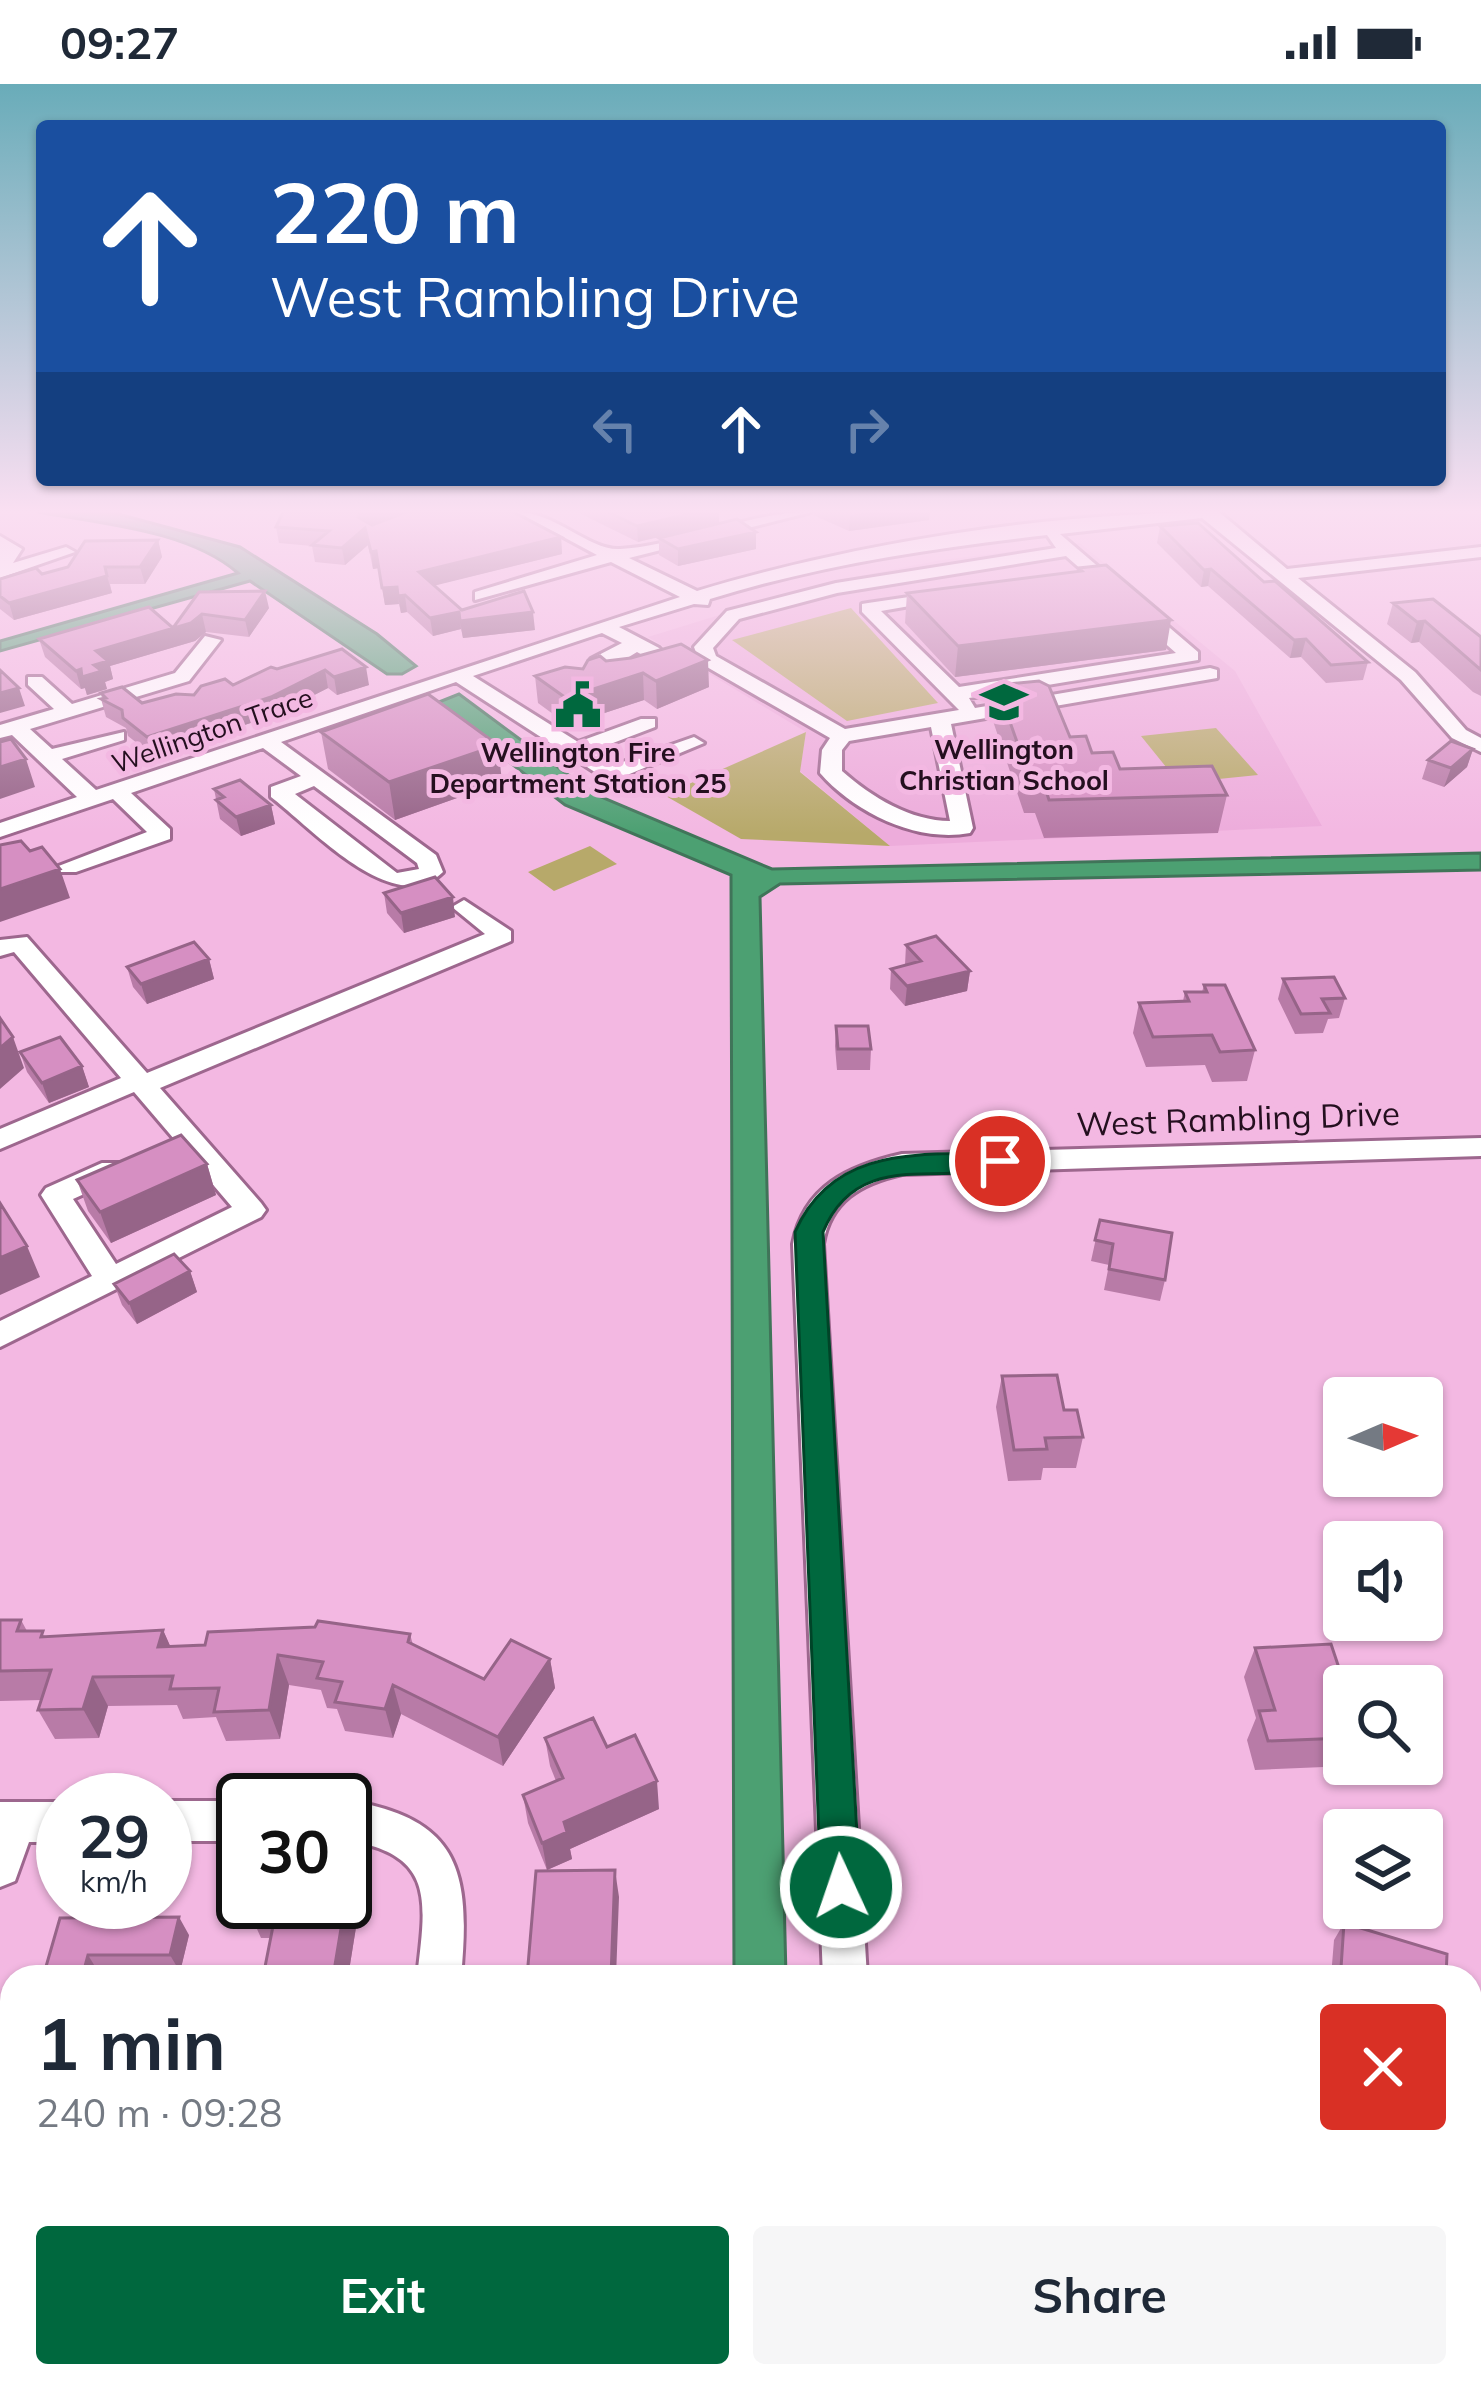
<!DOCTYPE html>
<html lang="en">
<head>
<meta charset="utf-8">
<style>
  :root { --surface:#fff; --page:#f6f6f7; --text:#1f2937; --muted:#747a83; --accent:#00683e }
  body { margin:0; font-family:Mulish,sans-serif; background:var(--page); color:var(--text); height:100vh; display:flex; flex-direction:column; font-size:45px; white-space:nowrap }
  * { box-sizing:border-box; margin:0 }
  p { font-size:39px; color:var(--muted) }
  .icon { flex:none; width:66px; height:66px; fill:none; stroke:currentColor; stroke-width:2; stroke-linecap:round; stroke-linejoin:round }
  .map { position:relative; flex:1; overflow:hidden }
  .drawer { position:absolute; left:0px; top:1881px; width:1482px; height:423px; display:flex; flex-direction:column; background:var(--surface); border-radius:36px 36px 0 0; box-shadow:0 3px 9px #0004 }
  .drawer>* { flex:none }
  .banner { position:absolute; left:36px; top:36px; width:1410px; height:366px; border-radius:12px; box-shadow:0 3px 9px #0004; background:#1a4fa0; color:#fff; overflow:hidden }
  .needle { width:78px; rotate:88deg }
  .controls { position:absolute; left:1323px; top:1293px; display:grid; gap:24px }
  .controls a { display:grid; place-items:center; width:120px; height:120px; border-radius:12px; background:var(--surface); box-shadow:0 3px 9px #0004; font-size:60px }
  .speed { position:absolute; left:36px; top:1689px; display:flex; gap:24px; font-size:60px; font-weight:700; text-align:center }
  .speed>* { display:grid; place-content:center; width:156px; height:156px; border-radius:50%; background:var(--surface); box-shadow:0 3px 9px #0004; line-height:1 }
  .speed small { font-size:30px; font-weight:400 }
  .speed .limit { border:6px solid #111; border-radius:18px; background:#fff; color:#111 }
  .pin { position:absolute; display:grid; place-items:center; width:102px; height:102px; color:#fff; margin:-51px; border:6px solid #fff; border-radius:50%; box-shadow:0 3px 12px #0007 }
  .me { position:absolute; width:132px; margin:-66px; rotate:357deg; stroke-linejoin:round; filter:drop-shadow(0 0 9px #0008) }
  .turn { display:flex; align-items:center; gap:42px; height:252px; padding:0 36px; font-size:54px }
  .turn .icon { width:156px; height:156px; stroke-width:2.5 }
  .turn b { display:block; font-size:84px; line-height:102px }
  .lanes { display:flex; align-items:center; height:114px; padding:0 36px; background:#0003; justify-content:center; gap:60px; direction:ltr }
  .lanes .off { opacity:.35 }
  .round { display:grid; place-items:center; flex:none; width:126px; height:126px; border-radius:12px; background:var(--page) }
  .summary { display:flex; align-items:center; justify-content:space-between; height:204px; padding:0 36px }
  h1 { font-size:72px; font-weight:700; line-height:90px }
  .primary-button { display:flex; gap:24px; margin-top:auto; padding:24px 36px }
  .primary-button a { flex:1; height:138px; border-radius:12px; background:var(--accent); color:#fff; font-size:48px; font-weight:700; line-height:138px; text-align:center }
  .primary-button a+a { background:var(--page); color:var(--text) }
  .status { display:flex; justify-content:space-between; align-items:center; height:84px; padding:0 60px; background:var(--surface); direction:ltr }
  .status svg { height:33px; fill:currentColor }
  .map>svg:first-child { display:block }
  .built { fill:#edacdb }
  .green { fill:#b7a96a }
  .water { fill:#4ca072; stroke:#407459; stroke-width:3 }
  .lines { fill:none; stroke-linecap:round; stroke-linejoin:round }
  .minor-casing { stroke:#9d678e; stroke-width:6 }
  .minor { fill:#fff; fill-rule:evenodd }
  .wall { fill:#b87ba7 }
  .shaded-wall { fill:#966488 }
  .building { fill:#d68fc2; stroke:#966488; stroke-width:3 }
  .route { fill:#00683e; stroke:#004428; stroke-width:3 }
  .labels { text-anchor:middle; dominant-baseline:central; stroke-width:10; stroke-linejoin:round; paint-order:stroke }
  .far-street-label { font-size:27px; fill:#240f1f; stroke:#f3b8e2 }
  .far-poi-label { font-size:27px; font-weight:bold; fill:#240f1f; stroke:#f3b8e2 }
  .street-label { font-size:33px; fill:#240f1f; stroke:#f3b8e2 }
</style>
</head>
<body>
<div class="status"><b>09:27</b><svg viewBox="0 0 49 12"><path d="M0 12V9h3v3zM5 12V6h3v6zM10 12V3h3v9zM15 12V0h3v12zM26 1h20v11H26zM47 4h2v5h-2z"/></svg></div>
<div class="map">
<svg width="1481" height="2302" viewBox="0 0 1481 2302">
  <rect width="100%" height="100%" fill="#f3b8e2"/>
  <path class="built" d="M1080,459L1235,587L1322,742L890,762L800,687L806,648L648,553L823,499L942,476Z"/>
  <path class="green" d="M851,524L938,619L847,637L732,556Z
    M1216,644L1258,691L1179,699L1141,652Z
    M806,648L800,688L890,762L741,755L664,711Z
    M590,762L617,780L554,807L528,788Z"/>
  <path class="water" d="M38,428H111L240,463L377,550L416,582L402,590H387L250,497L0,567V557L238,489C188,446 102,440 38,428Z
    M459,610L594,710L772,785L1481,769V786L780,800L760,813L786,1893H734L731,791L565,721L434,620Z"/>
  <g class="lines">
    <defs>
      <path id="minor" d="M517,428C555,428 590,467 620,465C685,461 745,428 811,428L629,474L697,507C856,459 1052,428 1219,428L1287,485L1481,463V473L1298,494L1415,588L1466,646L1481,654V668L1452,654L1401,596L1202,434L1060,450L1198,568V576L969,614L975,624L1210,584L1217,586V594L951,640L973,744L970,749C917,759 855,729 820,689L822,666L830,654L700,579L694,563L727,527L836,499L1056,464L1047,451C933,464 819,481 710,515L708,521L694,520L619,543L659,564L668,574C650,598 615,605 591,589V575L622,559L602,549L473,592L578,658L641,635H655V643L592,667L614,681L694,653L704,659L620,694H604L456,598L281,658L436,771L443,788C394,836 312,744 271,713V703L301,692L263,664L131,709L170,745V755L76,788H60L56,783L147,748L113,715L0,753V739L77,713L12,651L0,654V641L54,625L28,601V593H42L72,620L175,589L205,552L221,556L189,597L30,645L52,665L124,648V656L62,675L96,706L680,513L611,478L475,516V508L597,471ZM1066,472L1176,569L959,603L881,527L950,515V507L868,519L862,520V528L959,626L845,645L716,572L713,564L739,535L837,509ZM637,568L648,574L630,585H609ZM931,643L950,737C911,737 871,713 842,687V666L849,657ZM314,702L417,779L419,785L397,789L295,710Z
        M0,452L22,465L13,479L66,463L75,468L0,494Z
        M464,816L511,847V857L160,1004L261,1119L266,1126L261,1133L0,1263V1237L92,1192L41,1111L46,1104L102,1079H122L126,1086L122,1093L73,1115L116,1180L232,1123L134,1008L0,1065V1045L121,994L14,868L0,872V856L27,853L147,989L485,850L452,823Z
        M1481,1054V1072L902,1090C861,1099 830,1117 823,1160L867,1893H823L793,1160C804,1102 849,1082 902,1070Z
        M345,1716C460,1734 471,1787 461,1893H417C426,1816 436,1770 345,1756Z
        M165,1717H243V1757H165Z
        M0,1718H63V1758H29L15,1797L0,1803Z
        M364,2292H416L415,2302H363Z
        M839,2292H891L892,2302H840Z"/>
    </defs>
    <use href="#minor" class="minor-casing"/>
    <use href="#minor" class="minor"/>
  </g>
  <path class="wall" d="M577,428H719L638,458Z
    M814,428H930L929,436L849,447L813,431Z
    M1160,442L1264,498L1368,578L1363,596L1326,599L1301,573L1290,574L1208,502L1201,503L1157,459Z
    M276,443L561,453L562,470L435,501L462,526L535,546L463,554L461,545L433,552L407,528L401,529L399,520L385,521L379,484L373,485L368,461L345,481L315,478L312,462L279,459Z
    M756,448V465L678,482L659,471V454Z
    M158,456L162,473L145,500H110L112,509L14,536L0,525V495L42,490Z
    M1079,484L1166,566L955,593L905,539L907,509L1079,487Z
    M199,508L269,524L249,553L206,548L195,557L110,582L113,595L105,598L107,605L87,611L85,604L81,605L45,573L39,555L173,544Z
    M1393,519L1481,553V612L1473,608L1419,558L1411,559L1387,540Z
    M342,565L369,601L337,611L328,604L275,631L152,671L128,652L126,644L106,633L101,615H102L101,609L142,619L194,611L233,601Z
    M606,577L709,603L657,625L644,616L568,641L538,619L535,592L583,585Z
    M997,601L1092,669L1120,685L1227,711L1218,749L1044,754L1035,729H1024L993,637Z
    M321,648L502,698L395,736L328,685Z
    M1473,665L1467,683L1444,703L1422,695L1428,676Z
    M214,705L271,721L275,740L241,752L220,735Z
    M384,809L455,833L404,849L387,829Z
    M906,861L970,887L967,907L905,922L890,905L891,885L905,881Z
    M209,875L214,895L147,920L133,903L127,883Z
    M1283,895L1345,914L1339,934L1328,935L1323,949L1295,950L1278,915Z
    M1204,901L1255,966L1247,997L1212,998L1205,981L1146,983L1133,949L1139,919L1183,917L1185,908H1202Z
    M836,942L871,965L870,986H837L835,962Z
    M20,968L82,982L89,1003L49,1019L27,988Z
    M207,1080L216,1111L111,1159L88,1127L77,1096Z
    M1100,1136L1165,1196L1160,1217L1104,1206L1109,1181L1091,1177Z
    M190,1187L197,1208L137,1240L122,1221L114,1200Z
    M1002,1292L1064,1326L1083,1353L1076,1384H1043L1041,1396L1008,1397L996,1323Z
    M0,1536H21L27,1547L46,1552L163,1546L170,1562L410,1550L413,1561L484,1595L550,1575L555,1604L503,1682L401,1630L393,1654L345,1647L337,1625L327,1624L321,1606L289,1601L280,1655L226,1657L216,1633L183,1635L177,1621L108,1622L99,1654L55,1655L38,1626L42,1616L0,1617Z
    M1255,1564L1344,1602V1680H1349L1348,1682L1255,1686L1247,1656L1256,1634L1244,1593Z
    M545,1654L607,1663L659,1725L570,1765L572,1775L547,1786L528,1739L523,1711L556,1697L550,1682Z
    M352,1778L362,1806L348,1893H263L271,1854H261L249,1827Z
    M60,1834L189,1851L180,1888L99,1889L98,1893H50L45,1886Z
    M1344,1839L1446,1893H1331L1334,1856Z
    M12,1993V2229L0,2230V2036Z
    M1416,2292H1470L1481,2302H1420Z"/>
  <path class="shaded-wall" d="M361,428H410L365,444L368,461L345,481L342,464Z
    M698,428H719V439L638,458L637,442Z
    M872,428H930L929,436L849,447L850,431Z
    M756,448V465L678,482V465Z
    M561,453L562,470L421,505L419,488Z
    M158,456L162,473L145,500L140,483Z
    M376,467L379,484L373,485L371,468Z
    M1211,485L1208,502L1201,503L1204,486Z
    M107,492L112,509L14,536L9,519Z
    M397,503L399,520L385,521L382,504Z
    M265,507L269,524L249,553L245,536Z
    M405,511L407,528L401,529L398,512Z
    M459,528L461,545L433,552L430,534Z
    M533,528L535,546L463,554L460,537Z
    M202,530L206,548L195,557L110,582L113,595L105,598L107,605L87,611L85,604L81,605L76,587L81,585L96,567L191,539Z
    M1171,536L1166,566L955,593L958,562Z
    M1425,537L1419,558L1411,559L1417,538Z
    M1306,555L1301,573L1290,574L1294,556Z
    M708,576L709,603L657,625L656,597Z
    M366,583L369,601L337,611L334,593Z
    M325,586L328,604L275,631L152,671L147,653Z
    M643,589L644,616L568,641L566,614Z
    M19,604L25,622L0,629V609Z
    M498,661L502,698L395,736L389,698Z
    M1473,665L1467,683L1444,703L1451,684Z
    M26,675L35,703L0,715V683Z
    M271,721L275,740L241,752L236,733Z
    M60,785L70,814L0,838V805Z
    M453,813L455,833L404,849L401,829Z
    M209,875L214,895L147,920L141,900Z
    M970,887L967,907L905,922L907,902Z
    M13,953L24,984L0,1005V964Z
    M82,982L89,1003L49,1019L42,999Z
    M207,1080L216,1111L111,1159L100,1128Z
    M27,1162L40,1193L0,1211V1174Z
    M190,1187L197,1208L137,1240L129,1219Z
    M163,1546L176,1575L171,1592L158,1563Z
    M278,1571L289,1601L280,1655L269,1626Z
    M550,1575L555,1604L503,1682L498,1653Z
    M93,1593L108,1622L99,1654L83,1625Z
    M393,1601L401,1630L393,1654L385,1625Z
    M657,1697L659,1725L570,1765L572,1775L547,1786L542,1759L564,1738Z
    M352,1778L362,1806L348,1893H333Z
    M615,1786L619,1813L616,1893H611Z
    M179,1833L189,1851L180,1888L170,1871Z
    M88,1871L99,1889L98,1893H88L84,1886Z
    M12,2292H39L36,2302H9Z
    M261,2292H279L277,2302H260Z"/>
  <path class="building" d="M283,428H361L358,433L372,441L406,428H513L561,453L419,488L462,526L524,507L533,528L460,537L459,528L430,534L405,511L398,512L397,503L382,504L376,467L371,468L365,444L342,464L312,461L329,447L276,443Z
    M608,428H698L637,442Z
    M737,435L756,448L678,465L659,454Z
    M1198,439L1264,498L1275,497L1368,578L1331,581L1306,555L1294,556L1211,485L1204,486L1160,442Z
    M158,456L140,483H105L107,492L9,519L0,512V495L36,484L42,490L68,483L85,457Z
    M1106,481L1171,536L958,562L907,509L1082,487L1079,484Z
    M265,507L245,536L202,530L191,539L96,567L108,577L94,581L102,587L82,593L81,585L76,587L39,555L149,523L173,544L199,508Z
    M1433,515L1481,553V586L1425,537L1417,538L1393,519Z
    M681,560L708,576L656,597L643,589L566,614L535,592L565,583L583,585L588,576L600,572L606,577L631,574Z
    M342,565L366,583L334,593L325,586L271,613L147,653L123,634L122,626L101,615L106,614L101,609L122,603L142,619L176,610L194,611L201,602L225,595L233,601L271,583L277,585Z
    M0,586L19,604L0,609Z
    M1039,597L1049,602L1070,653L1086,652L1092,669L1113,668L1120,685L1212,682L1227,711L1049,716L1041,691L1029,692L997,601Z
    M428,610L498,661L389,698L321,648Z
    M11,655L26,675L0,683V658Z
    M1451,657L1473,665L1451,684L1428,676Z
    M240,696L271,721L236,733L216,716L224,713L214,705Z
    M21,757L30,767L42,763L60,785L0,805V761Z
    M435,793L453,813L401,829L384,809Z
    M936,852L970,887L907,902L891,885L921,877L906,861Z
    M194,858L209,875L141,900L127,883Z
    M1334,893L1345,914L1322,915L1330,929L1301,930L1283,895Z
    M1204,901H1225L1255,966L1220,968L1212,951L1153,953L1139,919L1189,917L1185,908H1207Z
    M0,934L13,953L0,964Z
    M836,942H868L871,965H838Z
    M60,953L82,982L42,999L20,968Z
    M181,1051L207,1080L100,1128L77,1096Z
    M0,1119L27,1162L0,1174Z
    M1100,1136L1172,1149L1165,1196L1109,1185L1113,1160L1095,1156Z
    M174,1170L190,1187L129,1219L114,1200Z
    M1057,1291L1064,1326H1077L1083,1353L1045,1354L1047,1365L1014,1366L1002,1292Z
    M0,1536H21L17,1547H43L41,1553L163,1546L158,1563L205,1561L208,1548L315,1543L318,1537L410,1550L408,1558L484,1595L511,1556L550,1575L498,1653L393,1601L385,1625L335,1618L342,1598L317,1594L323,1578L278,1571L269,1626L214,1628L219,1604L170,1605L173,1592L93,1593L83,1625L38,1626L51,1586L0,1587Z
    M1331,1560L1345,1602L1344,1654L1268,1657L1259,1627L1275,1626L1255,1564Z
    M593,1634L607,1663L635,1651L657,1697L564,1738L567,1748L542,1759L523,1711L563,1694L545,1654Z
    M345,1778H352L333,1893H263L276,1827H249L251,1818H345Z
    M615,1786L611,1893H527L536,1787Z
    M179,1833L170,1871H88L84,1886H45L60,1834Z
    M1344,1839L1447,1870L1446,1893H1372L1341,1884Z
    M12,1993V2209L0,2210V2036Z
    M1481,2204V2302H1448L1444,2292H1470V2206Z
    M0,2249H12V2290L9,2302H0Z
    M182,2292H261L260,2302H180Z"/>
  <linearGradient id="sky" x2="0" y2="1"><stop stop-color="#69acb9"/><stop offset="0.57" stop-color="#fadff2"/><stop offset="1" stop-color="#fadff2" stop-opacity="0"/></linearGradient>
  <rect width="1481" height="750" fill="url(#sky)"/>
  <path class="route" d="M1000,1069L1014,1077L1010,1083C942,1102 858,1063 823,1148L860,1803L854,1816L841,1822L827,1816L821,1803L795,1148C833,1061 920,1071 1000,1069Z"/>
  <defs>
    <symbol id="school-bare" viewBox="-9 -9 18 18"><path d="M0-5L7-2L0 1L-7-2ZM-4 1L0 2.5L4 1V4Q0 6-4 4Z" fill="#00683e" stroke="#f3b8e2" stroke-width="2.5" paint-order="stroke"/></symbol>
    <symbol id="civic-bare" viewBox="-9 -9 18 18"><path d="M-.6-6.5H3V-4.5H.6V-3L4-1V1h2V6H-6V1h2V-1L-.6-3ZM-1.2 2.5V6h2.4V2.5Z" fill="#00683e" stroke="#f3b8e2" stroke-width="2.5" paint-order="stroke"/></symbol>
  </defs>
  <g fill-rule="evenodd">
    <use href="#school-bare" x="971" y="585" width="66" height="66"/>
    <use href="#civic-bare" x="545" y="588" width="66" height="66"/>
  </g>
  <g class="labels">
    <g class="far-street-label">
      <text transform="translate(212 646) rotate(-19)">Wellington Trace</text>
    </g>
    <g class="far-poi-label">
      <text x="1004" y="665">Wellington<tspan x="1004" dy="31">Christian School</tspan></text>
      <text x="578" y="668">Wellington Fire<tspan x="578" dy="31">Department Station 25</tspan></text>
    </g>
    <g class="street-label">
      <text transform="translate(1238 1034) rotate(-2)">West Rambling Drive</text>
    </g>
  </g>
</svg>
<div class="controls">
<a><svg class="needle" viewBox="-14 -14 28 28"><path d="M0-13l5 13h-10z" fill="#e53935"/><path d="M0 13l5-13h-10z" fill="#747a83"/></svg></a>
<a><svg class="icon" aria-label="sound" viewBox="0 0 24 24"><path d="M4 9h4l5-4v14l-5-4H4zM17 9q2 3 0 6"/></svg></a>
<a><svg class="icon" aria-label="search" viewBox="0 0 24 24"><circle cx="10" cy="10" r="6"/><path d="M15 15l6 6"/></svg></a>
<a><svg class="icon" aria-label="layers" viewBox="0 0 24 24"><path d="M12 4l9 5-9 5-9-5zM3 14l9 5 9-5"/></svg></a>
</div>
<div class="speed"><div>29<small>km/h</small></div><div class="limit">30</div></div>
<div class="pin" style="left:1000px;top:1077px;background:#d93025"><svg class="icon" aria-label="arrive" viewBox="0 0 24 24"><path d="M6 21V4h12l-3 4 3 4H6"/></svg></div>
<svg class="me" style="left:841px;top:1803px" viewBox="-20 -20 40 40"><circle r="17" fill="#00683e" stroke="#fff" stroke-width="3"/><path d="M0-11L8 9 0 5-8 9z" fill="#fff"/></svg>
<div class="banner">
<div class="turn"><svg class="icon" aria-label="ahead" viewBox="0 0 24 24"><path d="M12 20V5M6 11l6-6 6 6"/></svg><div><b>220 m</b>West Rambling Drive</div></div>
<div class="lanes"><svg class="icon off" aria-label="left" viewBox="0 0 24 24"><path d="M17 20v-9H6M10 6l-5 5 5 5"/></svg><svg class="icon" aria-label="ahead" viewBox="0 0 24 24"><path d="M12 20V5M6 11l6-6 6 6"/></svg><svg class="icon off" aria-label="right" viewBox="0 0 24 24"><path d="M7 20v-9h11M14 6l5 5-5 5"/></svg></div>
</div>
<section class="drawer">
<div class="summary"><div><h1>1 min</h1><p>240 m · 09:28</p></div><a class="round" style="background:#d93025;color:#fff"><svg class="icon" aria-label="close" viewBox="0 0 24 24"><path d="M6 6l12 12M18 6L6 18"/></svg></a></div>
<div class="primary-button"><a>Exit</a><a>Share</a></div>
</section>
</div>
</body>
</html>
